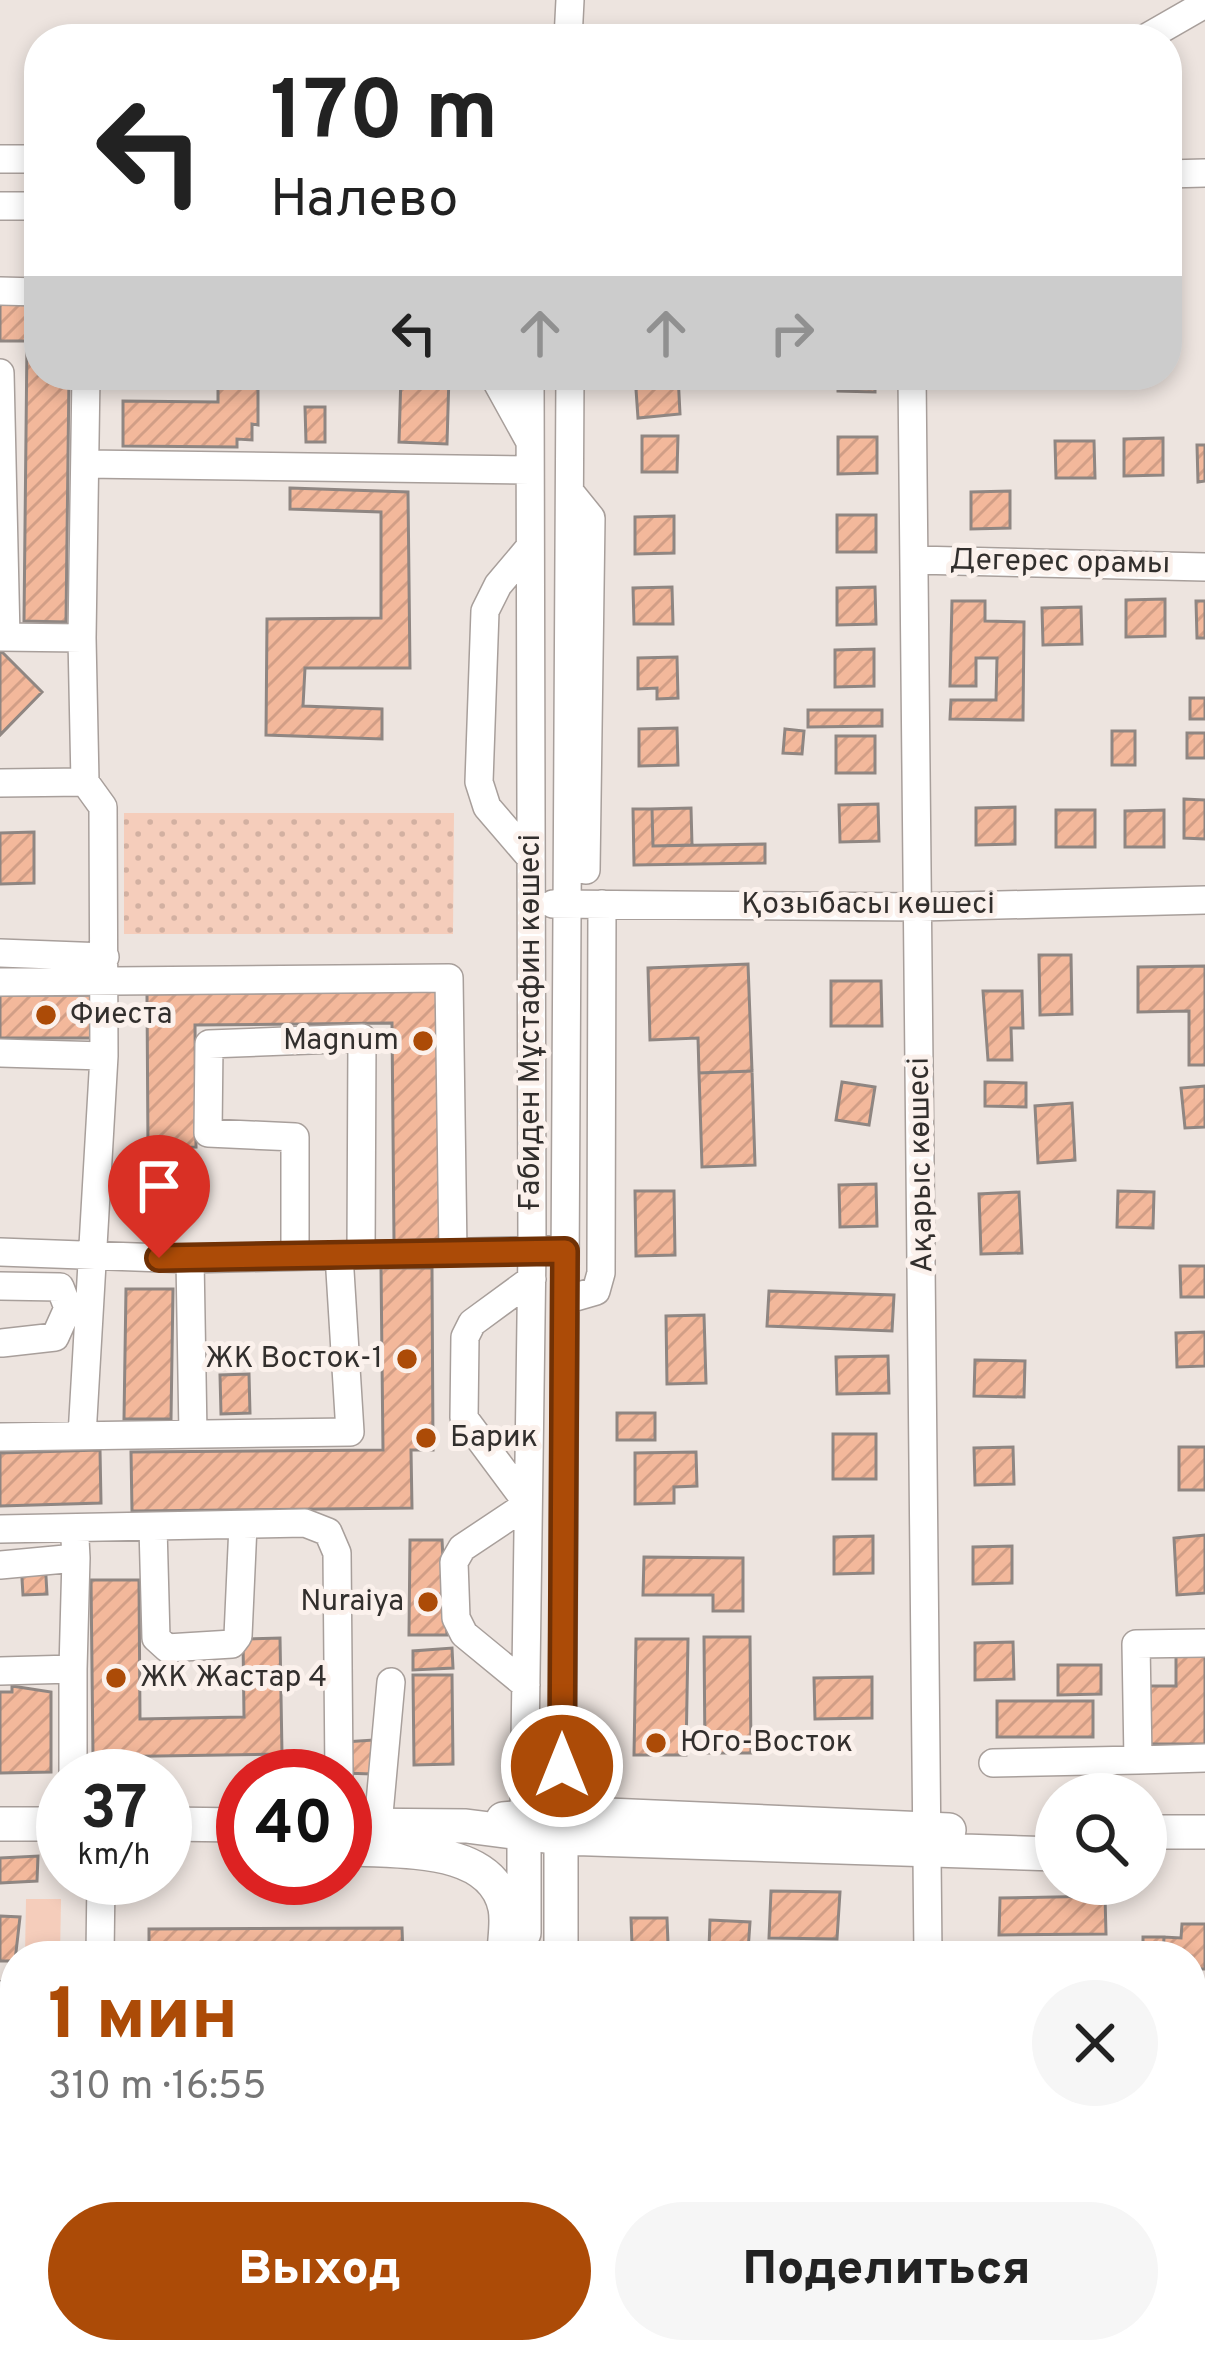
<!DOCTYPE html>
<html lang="ru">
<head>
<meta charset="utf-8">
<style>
  :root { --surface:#fff; --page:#f6f6f6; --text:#222; --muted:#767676; --accent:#ac4b07 }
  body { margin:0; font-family:Overpass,sans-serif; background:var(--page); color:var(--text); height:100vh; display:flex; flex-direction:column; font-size:45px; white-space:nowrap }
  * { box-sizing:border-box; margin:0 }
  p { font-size:39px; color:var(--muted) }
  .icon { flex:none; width:66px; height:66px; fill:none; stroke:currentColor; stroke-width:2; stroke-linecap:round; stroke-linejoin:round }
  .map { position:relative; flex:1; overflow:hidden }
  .drawer { position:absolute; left:0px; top:1941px; width:1206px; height:423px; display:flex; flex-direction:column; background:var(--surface); border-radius:48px 48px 0 0; box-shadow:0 6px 18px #0003 }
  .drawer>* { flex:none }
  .top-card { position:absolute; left:24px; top:24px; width:1158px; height:366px; border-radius:48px; box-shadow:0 6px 18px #0003; background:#fff; color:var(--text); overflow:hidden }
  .controls { position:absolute; left:1035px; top:1773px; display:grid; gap:24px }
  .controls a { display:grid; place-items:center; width:132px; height:132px; border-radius:50%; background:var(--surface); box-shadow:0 6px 18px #0003; font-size:60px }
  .speed { position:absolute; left:36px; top:1749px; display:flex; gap:24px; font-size:60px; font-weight:700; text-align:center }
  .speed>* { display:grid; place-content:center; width:156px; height:156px; border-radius:50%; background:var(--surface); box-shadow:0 6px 18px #0003; line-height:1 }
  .speed small { font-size:30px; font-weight:400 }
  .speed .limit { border:18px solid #d22; background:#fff; color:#111 }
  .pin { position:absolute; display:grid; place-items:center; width:102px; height:102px; color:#fff; margin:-123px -51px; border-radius:50% 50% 50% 0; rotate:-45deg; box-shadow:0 0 12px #0007 }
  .pin .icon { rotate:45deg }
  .me { position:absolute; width:132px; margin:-66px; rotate:0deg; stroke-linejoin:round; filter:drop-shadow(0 0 9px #0008) }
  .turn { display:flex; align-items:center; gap:42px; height:252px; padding:0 48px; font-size:54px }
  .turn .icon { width:156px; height:156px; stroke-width:2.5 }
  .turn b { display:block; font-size:84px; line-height:102px }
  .lanes { display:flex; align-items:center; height:114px; padding:0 48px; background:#0003; justify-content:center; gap:60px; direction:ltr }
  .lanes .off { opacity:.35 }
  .round { display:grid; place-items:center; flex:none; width:126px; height:126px; border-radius:63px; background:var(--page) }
  .summary { display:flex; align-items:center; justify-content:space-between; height:204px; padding:0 48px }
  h1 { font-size:72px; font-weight:800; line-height:90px; color:var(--accent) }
  .button { display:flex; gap:24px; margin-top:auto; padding:24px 48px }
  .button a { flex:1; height:138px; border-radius:72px; background:var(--accent); color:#fff; font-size:48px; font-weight:800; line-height:138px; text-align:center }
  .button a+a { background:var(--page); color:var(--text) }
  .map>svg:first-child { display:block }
  .grass { fill:url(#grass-dots) }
  .park { fill:#f5cdbb }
  .building { fill:url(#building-hatch); stroke:#8f8682; stroke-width:3 }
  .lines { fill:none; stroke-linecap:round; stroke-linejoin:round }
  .minor-casing { stroke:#a89f9b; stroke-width:30 }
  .major-casing { stroke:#a89f9b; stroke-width:36 }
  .minor { stroke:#fff; stroke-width:27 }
  .major { stroke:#fff; stroke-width:33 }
  .route-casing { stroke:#703105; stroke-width:30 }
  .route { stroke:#ac4b07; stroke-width:21 }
  .poi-dot { fill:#ac4b07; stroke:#fbf1ec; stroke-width:4.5 }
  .labels { text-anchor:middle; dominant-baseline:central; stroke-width:10; stroke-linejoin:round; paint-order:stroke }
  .street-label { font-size:30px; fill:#322f2d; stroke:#fbf1ec }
  .poi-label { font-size:30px; fill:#322f2d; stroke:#fbf1ec; text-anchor:start }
</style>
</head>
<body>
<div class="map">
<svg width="1205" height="2363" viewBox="0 0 1205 2363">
  <defs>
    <pattern id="grass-dots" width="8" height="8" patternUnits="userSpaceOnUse" patternTransform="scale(3)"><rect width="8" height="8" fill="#f5cdbb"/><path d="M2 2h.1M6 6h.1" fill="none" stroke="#d2b0a1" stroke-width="1.8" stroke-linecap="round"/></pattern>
    <pattern id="building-hatch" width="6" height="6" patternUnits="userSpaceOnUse" patternTransform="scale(3)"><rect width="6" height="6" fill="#f3b89b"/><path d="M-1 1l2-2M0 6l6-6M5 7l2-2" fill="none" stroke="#d19e86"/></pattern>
  </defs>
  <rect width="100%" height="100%" fill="#ede4df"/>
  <path class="grass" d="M124,813H454L453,934H124Z"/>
  <path class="park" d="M26,1899H61L60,1956H25Z"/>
  <path class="building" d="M0,300L39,301V375H69L66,622L24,621L27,341H0Z
    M401,375H449L447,444L399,442Z
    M635,375H678L680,414L638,418Z
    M838,375H875V392L838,391Z
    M218,378H258V425L252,424V440L237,439V447L123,446V401L218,402Z
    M305,407H325V442H306Z
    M642,436H678L677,472H642Z
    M838,437H877V473L838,474Z
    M1163,438V475L1124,476V439Z
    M1055,441H1094L1095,478H1056Z
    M1197,445H1205V481L1198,482Z
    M290,488L408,492L410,668H305L303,706L382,709V739L266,735L267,619L381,618V512L290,509Z
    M1010,491V528L971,529V492Z
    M837,515H876V552H837Z
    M674,516V553L635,554V517Z
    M672,587L673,624H634L633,588Z
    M875,587L876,624L837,625V588Z
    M1165,599V636L1126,637V600Z
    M952,601H985V621L1024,622L1023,720L950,719L951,700H996L997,658H976V686H950Z
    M1196,601H1205V638H1197Z
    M1081,607L1082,644L1043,645L1042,608Z
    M874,649V686L835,687V650Z
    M0,650L42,692L0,735Z
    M677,657L678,698L657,699V688L638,689V658Z
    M1190,698H1205V719H1190Z
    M808,710H882V726L808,727Z
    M677,728L678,765L639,766V729Z
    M785,729L804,731L802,754L783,753Z
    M1112,731H1135V765H1112Z
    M1187,733H1205V758H1187Z
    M836,736H875V773H836Z
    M1184,799L1205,800V839L1184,838Z
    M878,804L879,841L840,842L839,805Z
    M1015,807V844L976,845V808Z
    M691,808L692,845L653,846L652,809Z
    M633,809H652L653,846L765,844V863L634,865Z
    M1056,810H1095V847H1056Z
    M1164,810V847H1125V811Z
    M34,832V883L0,884V833Z
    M1039,955H1071L1072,1014L1040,1015Z
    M748,964L752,1071L699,1073L698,1038L650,1040L648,968Z
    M1205,966V1065H1189V1011L1138,1012V967Z
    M831,981H881L882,1026H831Z
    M439,991L441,1241H394L392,1023L195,1025L196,1147L148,1148L147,994Z
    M983,991H1022L1023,1028H1011L1012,1060H988Z
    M0,992H92L91,1038H0Z
    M752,1071L755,1165L702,1167L699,1073Z
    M842,1082L875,1087L869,1125L836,1120Z
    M985,1082L1026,1083V1107L985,1106Z
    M1205,1086V1127L1185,1128L1181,1088Z
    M1072,1103L1075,1160L1038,1163L1035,1106Z
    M876,1184L877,1226L840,1227L839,1185Z
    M635,1191H674L675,1255L636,1256Z
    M1118,1191L1154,1192L1153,1228L1117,1227Z
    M1019,1192L1022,1253L981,1254L979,1194Z
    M1180,1266H1205V1297H1181Z
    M381,1268H432L433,1450H411L412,1508L132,1511L131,1452L383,1450Z
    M126,1289H173L171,1419H124Z
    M769,1291L894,1295L892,1331L767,1326Z
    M704,1315L706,1383L667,1384L666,1316Z
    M1205,1332V1366L1177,1367L1176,1333Z
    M888,1356L889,1393L837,1394L836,1357Z
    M975,1360L1025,1361L1024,1397L974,1396Z
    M249,1374L250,1413L221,1414L220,1375Z
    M617,1413H655V1440H617Z
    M833,1434H876V1479H833Z
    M1013,1447L1014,1484L975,1485L974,1448Z
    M1179,1447H1205V1490H1179Z
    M100,1450L101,1503L0,1506V1453Z
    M696,1452L697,1486L674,1487V1503L635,1504V1453Z
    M1205,1535V1593L1177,1595L1174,1538Z
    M873,1536V1573L834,1574V1537Z
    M410,1540H442L447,1635H409Z
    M1012,1546V1583L973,1584V1547Z
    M644,1557L743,1558V1611H713V1595H643Z
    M45,1560L47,1594L23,1595L21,1562Z
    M91,1580H139L140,1719L244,1717L243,1639L280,1638L282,1754L93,1757Z
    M704,1637H750L751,1753H705Z
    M636,1639H688L686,1755H634Z
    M1013,1642L1014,1679L975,1680V1643Z
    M452,1648L453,1668L413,1670V1651Z
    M1176,1651H1205V1744H1144V1686H1176Z
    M1058,1665H1101V1694L1058,1695Z
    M413,1675H452L453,1764L414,1765Z
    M872,1677V1718L815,1719L814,1678Z
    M12,1686L51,1692V1772L0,1773V1692H12Z
    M997,1701H1093V1737H997Z
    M373,1740L371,1774L344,1773L345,1742Z
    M38,1856L37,1881L0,1883V1858Z
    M771,1891L840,1892L837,1939L769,1938Z
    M1105,1896L1106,1934L999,1935L1000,1898Z
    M0,1916L20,1917L15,1961H0Z
    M631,1918H667L668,1944H632Z
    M710,1920L750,1922L748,1951L709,1949Z
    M1182,1924H1205V1969H1191V1956H1163L1164,1937L1181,1938Z
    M402,1928L403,1956H149V1929Z
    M1143,1937H1164L1163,1955L1143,1954Z
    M1191,1977H1198V2013H1191Z
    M1205,2042V2079L1191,2080V2043Z
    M1191,2134H1205V2170H1191Z
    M1205,2177V2204L1191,2205V2178Z
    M1191,2241H1205V2280H1191Z
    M1191,2295H1205V2317H1191Z
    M1191,2334L1205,2335V2363H1173V2349H1191Z
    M367,2349H416V2363H367Z
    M639,2349H670V2363H639Z
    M840,2349H880L879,2363H840Z
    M975,2349H1011V2363H975Z"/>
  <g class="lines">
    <defs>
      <path id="minor" d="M568,39L570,0
        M1144,39L1205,4
        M0,159H39
        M1167,174L1205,173
        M0,206H39
        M0,291L39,292
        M0,373L6,637
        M493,375L530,442
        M912,375L928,1956
        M85,464L530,470
        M570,492L591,518L586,870
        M530,547L498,585L485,611L479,782L487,807L530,857
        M916,560L1205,567
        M0,637L82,638L85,782L103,807L104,1056
        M82,638L86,375
        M0,783L85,782
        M553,904L920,907L1205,900
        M0,953L105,957
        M0,982L449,978L453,1252
        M0,1053L104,1056L82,1436
        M0,1252L190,1259L549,1250
        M295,1256V1137L208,1133L209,1044L362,1038L361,1254
        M190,1259L193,1434
        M0,1286L60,1287L68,1308L55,1337L2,1343
        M565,1300L596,1291L601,1273L602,904
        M0,1437L350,1432L339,1255
        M153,1527L156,1638L167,1648L232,1644L238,1636L243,1525
        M0,1529L305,1523L328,1532L337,1553L339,1776
        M0,1565L76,1558L75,1539
        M1205,1643L1136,1644L1138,1760L1205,1758
        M73,1669L76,1558
        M0,1671L73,1669V1776
        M526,1685L464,1634L456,1618L454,1562L462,1548L528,1504L464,1418L465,1337L472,1323L532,1279
        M993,1763L1138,1760
        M562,1813L570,375
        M524,1815L532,1249L530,375
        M378,1825L391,1682
        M100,1956L101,1878
        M0,1995L15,1996
        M49,2349V2363
        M447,2349L448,2363
        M341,2363L342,2349
        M576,2363L580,2349
        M927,2363V2349"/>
      <path id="major" d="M524,1817V1933
        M503,1819L562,1813L949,1830
        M0,1824H63
        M165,1824L243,1825
        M345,1825L466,1826L561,1838L1056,1854
        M1146,1832H1205
        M345,1848C394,1853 492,1843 505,1908C508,1923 504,1941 504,1956
        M561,1956V1820
        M524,2363V2349
        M560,2363V2349"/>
    </defs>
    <use href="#minor" class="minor-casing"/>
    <use href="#major" class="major-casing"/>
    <use href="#minor" class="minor"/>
    <use href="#major" class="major"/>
  </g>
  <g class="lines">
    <defs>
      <path id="route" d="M159,1258L565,1251L562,1766"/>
    </defs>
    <use href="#route" class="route-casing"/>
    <use href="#route" class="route"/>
  </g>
  <g class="poi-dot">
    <circle cx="46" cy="1015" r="12"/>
    <circle cx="423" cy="1041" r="12"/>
    <circle cx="407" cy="1359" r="12"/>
    <circle cx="426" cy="1438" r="12"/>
    <circle cx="428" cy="1602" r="12"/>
    <circle cx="116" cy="1678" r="12"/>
    <circle cx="656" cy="1743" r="12"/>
  </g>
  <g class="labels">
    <g class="street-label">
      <text transform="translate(1060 563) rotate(1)">Дегерес орамы</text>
      <text x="868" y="905">Қозыбасы көшесі</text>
      <text transform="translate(531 1022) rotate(-90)">Ғабиден Мұстафин көшесі</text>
      <text transform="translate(922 1165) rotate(-91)">Ақарыс көшесі</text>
    </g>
    <g class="poi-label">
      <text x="70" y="1015">Фиеста</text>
      <text x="399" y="1041" text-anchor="end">Magnum</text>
      <text x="383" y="1359" text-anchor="end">ЖК Восток-1</text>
      <text x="450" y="1438">Барик</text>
      <text x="404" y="1602" text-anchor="end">Nuraiya</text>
      <text x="140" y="1678">ЖК Жастар 4</text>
      <text x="680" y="1743">Юго-Восток</text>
    </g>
  </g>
</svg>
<div class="controls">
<a><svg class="icon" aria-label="search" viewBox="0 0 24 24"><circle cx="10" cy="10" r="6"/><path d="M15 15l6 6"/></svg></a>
</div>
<div class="speed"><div>37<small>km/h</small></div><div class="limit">40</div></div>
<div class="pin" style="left:159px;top:1258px;background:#d93025"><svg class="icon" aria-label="arrive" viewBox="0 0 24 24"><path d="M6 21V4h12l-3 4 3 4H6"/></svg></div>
<svg class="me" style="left:562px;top:1766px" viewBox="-20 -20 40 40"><circle r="17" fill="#ac4b07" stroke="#fff" stroke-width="3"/><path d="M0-11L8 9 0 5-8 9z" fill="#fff"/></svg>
<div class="top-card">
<div class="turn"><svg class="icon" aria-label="left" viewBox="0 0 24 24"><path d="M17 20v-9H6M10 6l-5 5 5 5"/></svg><div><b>170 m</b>Налево</div></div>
<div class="lanes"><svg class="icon" aria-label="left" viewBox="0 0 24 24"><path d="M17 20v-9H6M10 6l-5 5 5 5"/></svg><svg class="icon off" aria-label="ahead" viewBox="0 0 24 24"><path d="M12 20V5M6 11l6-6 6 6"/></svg><svg class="icon off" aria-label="ahead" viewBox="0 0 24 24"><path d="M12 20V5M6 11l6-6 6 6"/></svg><svg class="icon off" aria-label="right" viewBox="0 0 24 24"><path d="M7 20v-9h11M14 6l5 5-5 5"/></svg></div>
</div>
<section class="drawer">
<div class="summary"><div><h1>1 мин</h1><p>310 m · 16:55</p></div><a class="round"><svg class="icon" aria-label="close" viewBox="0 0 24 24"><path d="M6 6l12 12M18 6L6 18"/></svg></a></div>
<div class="button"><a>Выход</a><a>Поделиться</a></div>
</section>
</div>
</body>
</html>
